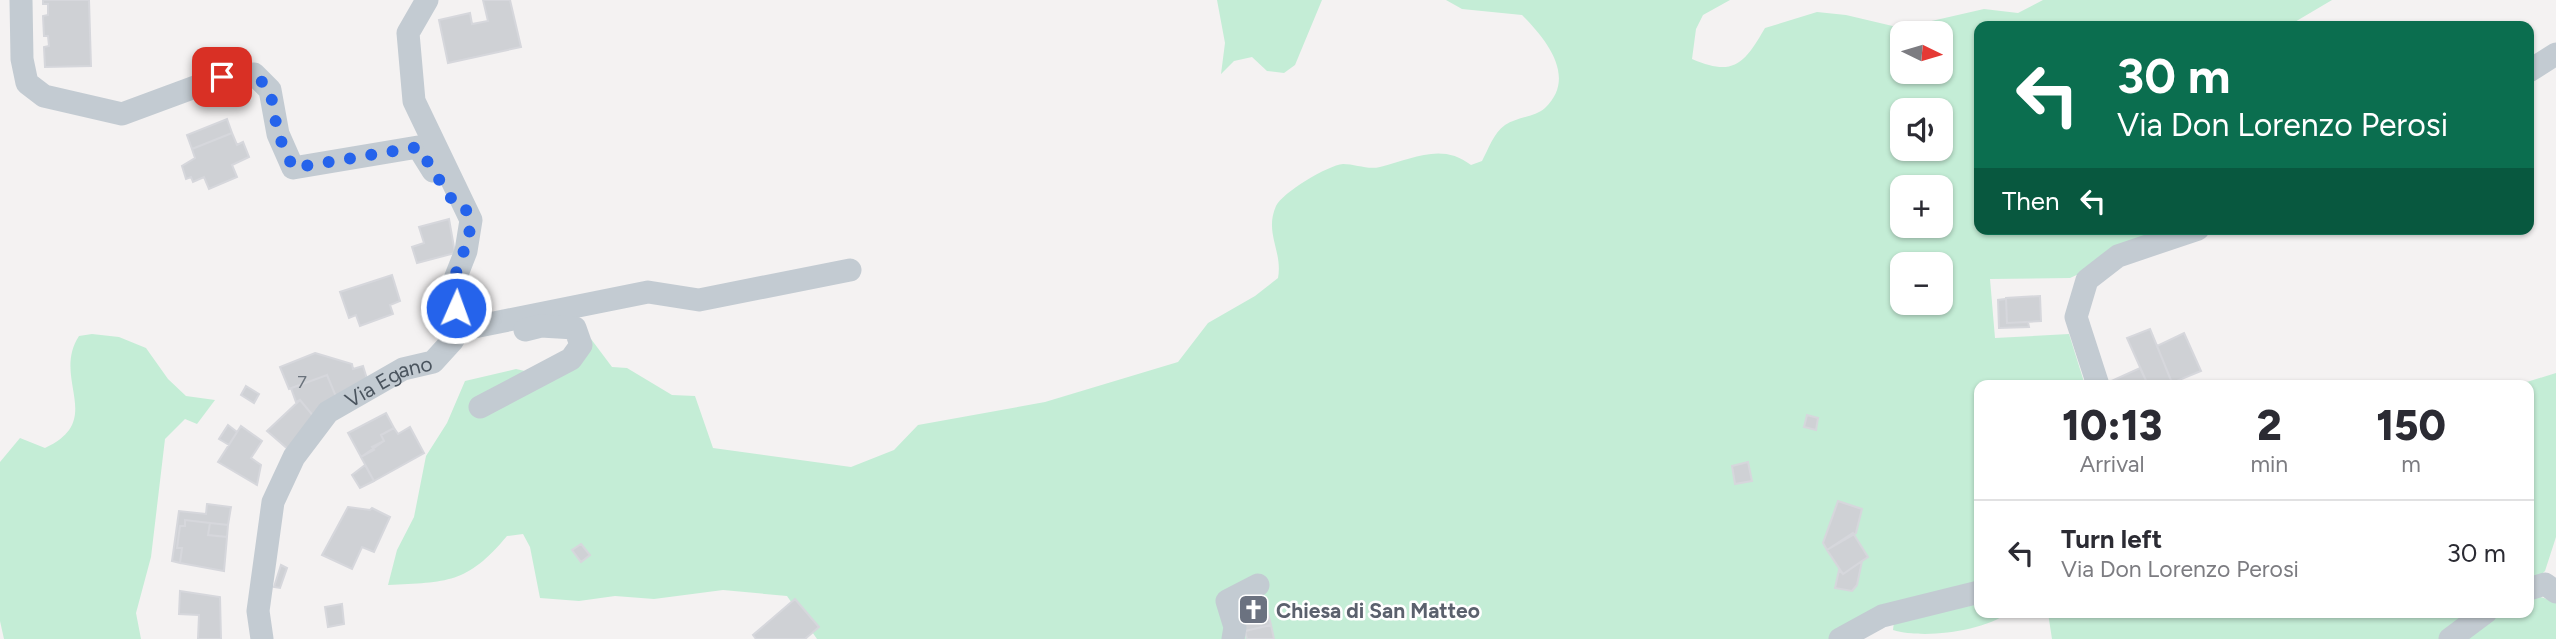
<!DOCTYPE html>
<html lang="en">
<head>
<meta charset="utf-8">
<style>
  :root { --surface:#fff; --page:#f2f2f3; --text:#2b2b33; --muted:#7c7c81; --line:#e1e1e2 }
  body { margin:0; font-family:Figtree,sans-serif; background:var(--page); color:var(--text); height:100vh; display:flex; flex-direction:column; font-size:26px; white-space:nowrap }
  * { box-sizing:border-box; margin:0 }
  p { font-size:23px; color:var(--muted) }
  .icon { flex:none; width:38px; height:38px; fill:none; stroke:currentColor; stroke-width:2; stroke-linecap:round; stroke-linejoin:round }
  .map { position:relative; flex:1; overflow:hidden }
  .drawer { position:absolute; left:1974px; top:380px; width:560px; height:238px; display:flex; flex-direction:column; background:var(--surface); border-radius:14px; box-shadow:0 2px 5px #0004 }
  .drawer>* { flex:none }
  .banner { position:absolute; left:1974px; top:21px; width:560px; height:214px; border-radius:14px; box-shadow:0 2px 5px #0004; background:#0b6e4f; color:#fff; overflow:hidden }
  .needle { width:46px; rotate:95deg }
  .tools { position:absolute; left:1890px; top:21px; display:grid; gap:14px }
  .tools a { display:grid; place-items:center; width:63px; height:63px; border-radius:14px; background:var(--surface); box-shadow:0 2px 5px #0004; font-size:35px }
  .pin { position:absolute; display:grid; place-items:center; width:60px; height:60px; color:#fff; margin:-30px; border-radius:14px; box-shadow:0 4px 10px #0006 }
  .me { position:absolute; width:77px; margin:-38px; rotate:2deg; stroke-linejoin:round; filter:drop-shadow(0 0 5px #0008) }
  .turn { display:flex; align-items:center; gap:24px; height:147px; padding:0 28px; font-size:32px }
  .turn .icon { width:91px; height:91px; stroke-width:2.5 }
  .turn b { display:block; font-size:49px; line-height:60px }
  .then { display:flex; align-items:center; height:66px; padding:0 28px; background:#0003; gap:14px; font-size:26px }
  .eta { display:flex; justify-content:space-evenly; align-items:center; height:119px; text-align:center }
  .eta b { font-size:42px; font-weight:800; line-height:49px }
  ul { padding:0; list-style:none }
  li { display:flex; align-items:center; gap:21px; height:105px; padding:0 28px; border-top:2px solid var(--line) }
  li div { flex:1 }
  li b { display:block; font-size:26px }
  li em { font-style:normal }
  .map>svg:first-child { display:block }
  .green { fill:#c4edd6; fill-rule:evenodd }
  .building { fill:#cfd1d5; stroke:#d6d7dc; stroke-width:2 }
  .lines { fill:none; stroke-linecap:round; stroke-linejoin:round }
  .street { stroke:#c3cbd2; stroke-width:23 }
  .route { stroke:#2563eb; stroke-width:12; stroke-dasharray:0 21.6 }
  .labels { text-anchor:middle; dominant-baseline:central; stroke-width:5; stroke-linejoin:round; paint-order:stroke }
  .number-label { font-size:18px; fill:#6b737c }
  .street-label { font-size:21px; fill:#4a545e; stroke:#fff }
  .worship-label { font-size:21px; font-weight:bold; fill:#5b616d; stroke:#fff; text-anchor:start }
</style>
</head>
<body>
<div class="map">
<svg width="2556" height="639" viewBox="0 0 2556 639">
  <rect width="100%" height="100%" fill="#f4f2f2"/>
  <path class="green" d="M1217,0H1322L1295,65L1284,73L1267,71L1252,57L1234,61L1221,74L1225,43Z
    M1446,0H1730L1703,15L1696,29L1692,59C1734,77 1744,64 1765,28L1817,12L1846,15L1901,28L1984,9L2018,13L2043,0H2332L2288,26H1979V229H2178L2070,278L1990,279L1995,338L2069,334L2085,385H1979V612L2008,613C1981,632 1923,639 1893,630L1895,613L1838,639H817L787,596L723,590L654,599L615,596L579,601L540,598L530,547L523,534L507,536C467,584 447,582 388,585L397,550L414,517L426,456L447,423L465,381L516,369L547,376L587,349L591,339L612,367L627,368L672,395L695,396L713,448L851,467L894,450L918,425L1045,402L1178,362L1208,323L1255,296L1278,278C1283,251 1264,233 1276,206C1282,193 1328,165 1343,164C1355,164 1368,170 1380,167C1412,159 1442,142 1471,165L1482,161C1489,148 1493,134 1505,125C1517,117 1535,117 1545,108C1578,77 1545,38 1522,15L1462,9ZM1902,33H1941V72H1902ZM1902,110H1941V149H1902ZM1902,187H1941V226H1902ZM1902,264H1941V303H1902Z
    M92,334L119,337L146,348L168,379L186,396L215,400L197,424L185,419L165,439L151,557L136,613L141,639H4L0,621V462L20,438L45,448C106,420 51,379 79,336Z
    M2556,373V537L2545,571L2529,586V385H2517Z
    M2529,593L2556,602V639H2052L2048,613L2529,612Z"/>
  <path class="building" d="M43,0H89L91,66L45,67L44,47L49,46L48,36H44L43,16L48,15V4H43Z
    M483,0H510L521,47L448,63L439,20L470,13L472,24L488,21Z
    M227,119L232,133L192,149L187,135Z
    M232,133L237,145L243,142L249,157L232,165L237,177L209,189L204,177L193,182L191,177L186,179L182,166L195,158L192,149Z
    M449,219L455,253L417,263L412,247L424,243L419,227Z
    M392,275L400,301L390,305L393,314L360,326L356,315L349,318L340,292Z
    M2040,296L2041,321L2007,323L2006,298Z
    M2006,299L2007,323L2028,322L2029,327L1999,328L1998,300Z
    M2150,329L2157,346L2173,385H2148L2127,338Z
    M2184,333L2201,371L2172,383L2157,346Z
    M315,353L352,364L353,369L363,366L368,382L337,399L327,375L289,389L280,367Z
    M2140,368L2148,385H2108L2107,383Z
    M327,375L337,399L315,418L300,400L296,402L291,388Z
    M246,386L259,394L254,403L241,395Z
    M300,400L315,418L289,450L267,431Z
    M386,413L394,428L381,435L384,441L372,447L374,450L361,457L348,433Z
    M1807,415L1818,418L1816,430L1804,427Z
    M228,425L237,432L229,445L219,439Z
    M241,426L262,441L251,458L261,465L257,485L218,462Z
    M410,427L424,453L374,481L361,457L384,441L381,435L394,428L398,434Z
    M1748,462L1752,481L1735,484L1732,466Z
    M365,465L374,481L360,488L352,475Z
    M1838,501L1862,509L1856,533L1827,550L1823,543Z
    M207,504L231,507L228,525L185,520V526H180L177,548H182L180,563L172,561L179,511L206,514Z
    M348,507L370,510L372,508L390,517L374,552L362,547L352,569L322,555Z
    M185,520L210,523L208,535L227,537L224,571L180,563L182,548H177L180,526H185Z
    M210,523L228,525L227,537L208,535Z
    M1853,533L1868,557L1843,574L1827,550Z
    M581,544L590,555L581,562L572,550Z
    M1862,561L1857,585L1852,591L1835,588L1839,570L1843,574Z
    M281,565L287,568L280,588L274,587Z
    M180,591L220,597L221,639H198L199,615L179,614Z
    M1264,597L1271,625L1245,631L1238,603Z
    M795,599L819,627L805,639H756L753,635Z
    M342,604L344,624L328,627L325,607Z
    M1271,625L1274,639H1247L1245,631Z"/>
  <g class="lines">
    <g class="street">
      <path d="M21,0L22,59L27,83L44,96L122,114L222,77L254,74L270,90L278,134L293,168L418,147L433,171"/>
      <path d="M2529,71L2556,54"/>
      <path d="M454,331L648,292L699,300L850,270"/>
      <path d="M2098,385L2076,317L2087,280L2118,256L2198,229"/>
      <path d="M480,407L571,359L581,345L575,328L541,326L525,330"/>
      <path d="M2529,589L2545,584L2556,592"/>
      <path id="s1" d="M262,639L258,611L273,502L294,457L328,412L403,369L433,362L453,340L455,279L466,251L471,220L414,101L408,33L427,0"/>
      <path d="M1233,639L1235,627L1227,601L1258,585"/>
      <path d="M1840,639L1882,616L1979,592"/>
      <path d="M2450,639L2486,612"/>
    </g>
  </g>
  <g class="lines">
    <path class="route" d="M222,77L254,74L270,90L278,134L293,168L418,147L451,198L463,202C480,242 459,247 455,280C453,289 455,299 456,308"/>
  </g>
  <defs>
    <symbol id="church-square" viewBox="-11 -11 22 22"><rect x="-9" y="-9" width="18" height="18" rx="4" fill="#6b7280" stroke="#fff"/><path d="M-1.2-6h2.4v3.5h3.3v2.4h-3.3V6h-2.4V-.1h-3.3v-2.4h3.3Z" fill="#fff"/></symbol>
  </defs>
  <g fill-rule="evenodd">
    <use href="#church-square" x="1236" y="592" width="35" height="35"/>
  </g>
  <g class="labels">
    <g class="number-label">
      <text x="302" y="382">7</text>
    </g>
    <g class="street-label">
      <text stroke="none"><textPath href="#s1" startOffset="313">Via Egano</textPath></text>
    </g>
    <g class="worship-label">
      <text x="1276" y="610">Chiesa di San Matteo</text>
    </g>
  </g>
</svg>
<div class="tools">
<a><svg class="needle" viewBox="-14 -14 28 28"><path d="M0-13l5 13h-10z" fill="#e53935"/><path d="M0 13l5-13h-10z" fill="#7c7c81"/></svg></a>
<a><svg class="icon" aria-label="sound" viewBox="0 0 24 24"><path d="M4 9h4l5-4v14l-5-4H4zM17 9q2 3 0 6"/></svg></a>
<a>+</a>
<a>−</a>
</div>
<div class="pin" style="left:222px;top:77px;background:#d93025"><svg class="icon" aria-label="arrive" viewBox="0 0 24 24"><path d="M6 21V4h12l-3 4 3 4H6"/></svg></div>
<svg class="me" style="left:456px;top:308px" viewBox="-20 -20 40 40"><circle r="17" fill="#2563eb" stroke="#fff" stroke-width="3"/><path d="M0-11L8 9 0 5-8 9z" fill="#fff"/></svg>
<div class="banner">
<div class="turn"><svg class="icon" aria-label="left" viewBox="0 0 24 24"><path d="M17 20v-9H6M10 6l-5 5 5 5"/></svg><div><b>30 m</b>Via Don Lorenzo Perosi</div></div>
<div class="then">Then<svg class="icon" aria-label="left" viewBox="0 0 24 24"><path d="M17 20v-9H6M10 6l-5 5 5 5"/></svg></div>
</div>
<section class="drawer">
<div class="eta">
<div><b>10:13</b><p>Arrival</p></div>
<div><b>2</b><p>min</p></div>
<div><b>150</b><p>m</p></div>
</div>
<ul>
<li><svg class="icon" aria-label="left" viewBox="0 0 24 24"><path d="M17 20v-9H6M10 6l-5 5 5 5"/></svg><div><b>Turn left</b><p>Via Don Lorenzo Perosi</p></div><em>30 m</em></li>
</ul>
</section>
</div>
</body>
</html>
